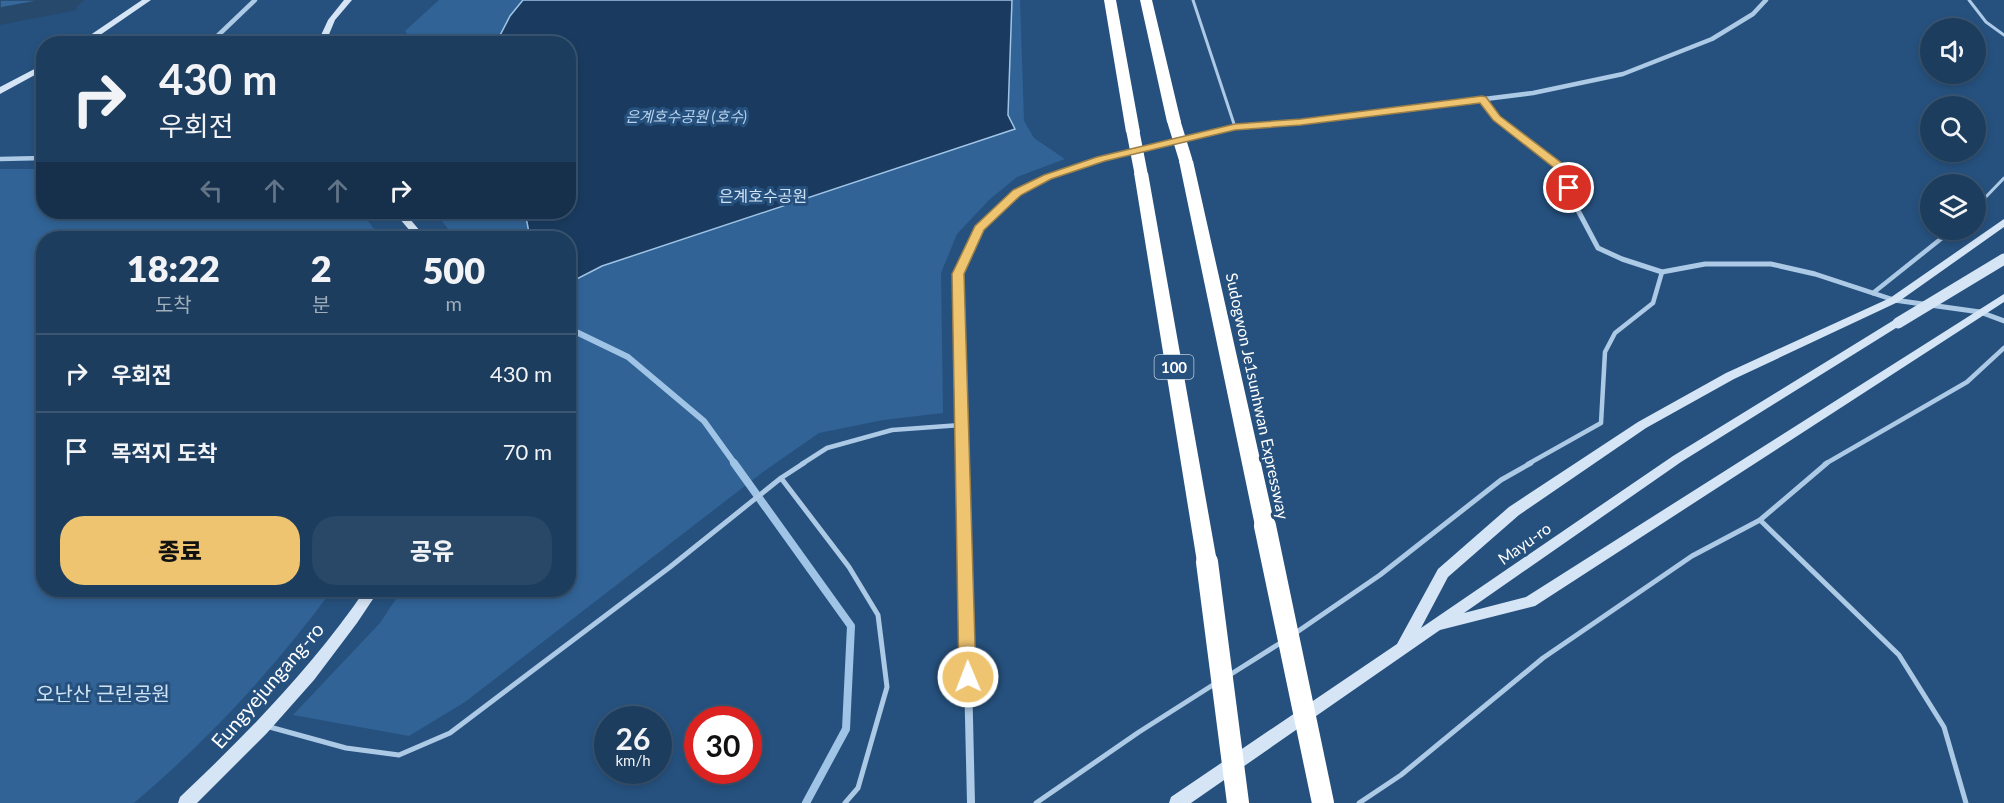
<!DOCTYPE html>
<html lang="ko">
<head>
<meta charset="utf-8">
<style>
  :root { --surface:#1c3d5e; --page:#294867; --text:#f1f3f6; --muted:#a0aebc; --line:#3a5673; --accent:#eec471 }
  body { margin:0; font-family:Lato,"Noto Sans KR",sans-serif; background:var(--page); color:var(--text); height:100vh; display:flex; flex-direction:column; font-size:22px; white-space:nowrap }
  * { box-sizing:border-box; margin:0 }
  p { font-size:20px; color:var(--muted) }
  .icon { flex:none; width:33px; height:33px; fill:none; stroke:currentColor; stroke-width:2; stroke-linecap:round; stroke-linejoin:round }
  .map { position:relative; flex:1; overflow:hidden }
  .details { position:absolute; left:36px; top:231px; width:540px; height:366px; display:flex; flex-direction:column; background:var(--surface); border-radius:24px; box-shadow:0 3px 9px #0003,0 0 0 2px var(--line) }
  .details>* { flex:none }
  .guide { position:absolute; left:36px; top:36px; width:540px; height:183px; border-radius:24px; box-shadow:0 3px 9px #0003,0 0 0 2px var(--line); background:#1c3d5e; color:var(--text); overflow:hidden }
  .tools { position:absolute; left:1920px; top:18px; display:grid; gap:12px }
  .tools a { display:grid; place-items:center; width:66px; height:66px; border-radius:50%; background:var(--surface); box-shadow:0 3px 9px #0003,0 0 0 2px var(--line); font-size:30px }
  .speed { position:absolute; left:594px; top:706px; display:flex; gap:12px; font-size:30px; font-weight:700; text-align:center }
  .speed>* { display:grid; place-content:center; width:78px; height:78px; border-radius:50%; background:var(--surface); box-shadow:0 3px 9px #0003,0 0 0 2px var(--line); line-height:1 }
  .speed small { font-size:15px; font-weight:400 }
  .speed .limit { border:9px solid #d22; background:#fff; color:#111 }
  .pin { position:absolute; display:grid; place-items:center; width:51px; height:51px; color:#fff; margin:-26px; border:3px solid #fff; border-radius:50%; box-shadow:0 2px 6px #0007 }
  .me { position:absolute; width:66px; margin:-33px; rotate:359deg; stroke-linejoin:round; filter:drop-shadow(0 0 4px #0008) }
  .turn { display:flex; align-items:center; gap:21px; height:126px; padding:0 24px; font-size:27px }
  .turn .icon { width:78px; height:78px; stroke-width:2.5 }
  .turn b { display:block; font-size:42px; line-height:51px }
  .lanes { display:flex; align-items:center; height:57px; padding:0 24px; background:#0003; justify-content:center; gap:30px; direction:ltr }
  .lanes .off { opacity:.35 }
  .eta { display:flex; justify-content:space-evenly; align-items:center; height:102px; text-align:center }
  .eta b { font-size:36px; font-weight:800; line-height:42px }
  .action { display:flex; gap:12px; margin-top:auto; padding:12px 24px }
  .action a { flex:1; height:69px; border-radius:24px; background:var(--accent); color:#111; font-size:24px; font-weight:800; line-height:69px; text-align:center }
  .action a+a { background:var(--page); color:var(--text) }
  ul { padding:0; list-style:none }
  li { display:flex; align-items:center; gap:18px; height:78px; padding:0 24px; border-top:2px solid var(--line) }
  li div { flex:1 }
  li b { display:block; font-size:22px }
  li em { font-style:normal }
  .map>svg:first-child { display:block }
  .green { fill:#316396 }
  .water { fill:#1a3b5f; stroke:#a0c4e6; stroke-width:1.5 }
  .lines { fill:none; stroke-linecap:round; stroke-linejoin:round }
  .stream-far1 { stroke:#a0c4e6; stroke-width:6 }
  .stream { stroke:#a0c4e6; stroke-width:8 }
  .lane-far2 { stroke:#acc9e5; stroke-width:3 }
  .lane-far1 { stroke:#acc9e5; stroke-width:4.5 }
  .lane { stroke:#acc9e5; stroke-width:5 }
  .street-far2 { stroke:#acc9e5; stroke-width:4.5 }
  .street-far1 { stroke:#acc9e5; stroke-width:5 }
  .street { stroke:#acc9e5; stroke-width:8 }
  .secondary { fill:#d5e5f5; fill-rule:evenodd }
  .highway { fill:#fff; fill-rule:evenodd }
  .secondary-bridge { stroke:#d5e5f5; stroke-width:11 }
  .highway-bridge-far1 { stroke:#fff; stroke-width:13 }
  .highway-bridge { stroke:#fff; stroke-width:22 }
  .shaded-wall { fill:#26496c }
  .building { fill:#36689b; stroke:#26496c; stroke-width:1.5 }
  .route { fill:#eec471; stroke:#9b7f49; stroke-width:1.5 }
  .labels { text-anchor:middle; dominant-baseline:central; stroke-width:6; stroke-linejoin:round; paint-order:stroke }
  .far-water-label { font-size:15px; font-style:italic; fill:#b7d2ed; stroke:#26517e }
  .shield { fill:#26517e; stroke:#becbd8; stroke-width:1.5 }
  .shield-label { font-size:15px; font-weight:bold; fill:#fff }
  .park-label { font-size:16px; fill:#cfe2f4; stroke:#26517e }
  .street-label { font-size:16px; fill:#fff; stroke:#26517e }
  .near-street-label { font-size:20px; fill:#fff; stroke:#26517e }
  .near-park-label { font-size:20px; fill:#cfe2f4; stroke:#26517e }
</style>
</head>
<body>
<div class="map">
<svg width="2004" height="803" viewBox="0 0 2004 803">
  <rect width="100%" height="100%" fill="#26517e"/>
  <path class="green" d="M439,0H1020L1024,121L1034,138L1065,159L1017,177L989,200L957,234L941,273L943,413L883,420L819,433L763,472L465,702L409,736L293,715L380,623L402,590H568V238H455L435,212H568V44L414,43L405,31Z
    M0,169H43L44,212H361L381,238H44V590H332C275,668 208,740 134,803H0Z"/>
  <path class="water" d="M523,0H1012L1008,115L1015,129L602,266L569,283L568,238H530L525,212H568V44L496,43L510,16Z"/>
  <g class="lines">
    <path class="stream-far1" d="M568,328L628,357L704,421L735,464"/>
    <path class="stream" d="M734,463L851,626L846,729L806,803"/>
    <path class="lane-far2" d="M1193,0L1235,127
      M1969,0L1986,22L2004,35
      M1980,203L2004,178"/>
    <path class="lane-far1" d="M1976,207L1982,201
      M1873,293L1952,230
      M802,464L827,448L892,430L961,425
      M1528,464L1601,423L1605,352L1615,333L1653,303L1662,272
      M1825,464L1967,382L2004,348"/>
    <path class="lane" d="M781,478L849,567L878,615L887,687L858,788L845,803
      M1760,520L1899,655L1944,727L1966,803
      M1294,634L1380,575L1501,480L1531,463
      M1228,676L1282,642
      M266,726L346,748L399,755L450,733L670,567L781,478L804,463
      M1036,803L1139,732L1216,683
      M1359,803L1401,775L1543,658L1692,556L1760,520L1827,463"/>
    <path class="street-far2" d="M209,44L255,0
      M1482,100L1497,118L1563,169L1574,203
      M0,159L44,158
      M1007,203L1017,193L1047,177L1101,159L1235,127L1301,122L1533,93L1623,74L1712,39L1753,14L1766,0"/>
    <path class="street-far1" d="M1573,201L1598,248L1622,259L1662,272L1705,264H1771L1815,274L1894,300L1980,312L2004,321
      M963,464L958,274L979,228L1008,201"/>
    <path class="street" d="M963,463L971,803"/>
    <path class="secondary" d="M142,0H151L87,44H77Z
      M344,0H352L335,20L325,44H317L328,20Z
      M44,64V70L0,94V87Z
      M394,212H404L426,238H416Z
      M2004,219V227L1898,302L1734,379L1646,428L1519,515L1448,577L1421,628L1673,456L1894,320H1902L1904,323L1681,462L1464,613L1526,597L2004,294V302L1535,606L1440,630L1191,803H1169L1171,797L1397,644L1438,569L1509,507L1638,422L1726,373L1890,298Z
      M365,590H379L357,623L314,680L267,733L197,803H178L180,797C248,733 312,667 365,590Z"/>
    <path class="highway" d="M1104,0H1116L1140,132L1133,136L1126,132Z
      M1140,0H1152L1181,122L1179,125H1169L1167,122Z
      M1186,157L1193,161L1275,526L1272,531L1265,534L1258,531L1255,526L1179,161Z
      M1141,169L1148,173L1217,562L1214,568L1207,570L1200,568L1197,562L1134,173Z"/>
    <path class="secondary-bridge" d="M1898,323L2004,259"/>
    <path class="highway-bridge-far1" d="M1174,122L1186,161
      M1133,132L1141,173"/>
    <path class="highway-bridge" d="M1265,526L1323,803
      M1207,562L1238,803"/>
  </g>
  <path class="shaded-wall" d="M44,0H85L77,6V10L0,25V8Z"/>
  <path class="building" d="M0,0H44L0,8Z"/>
  <path class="route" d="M1482,96L1486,97L1500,116L1567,167L1574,188L1573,191H1565L1558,171L1493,120L1480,103L1301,125L1235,130L1105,161L1051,179L1021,195L984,230L964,274L976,677L974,682L968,684L961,682L959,677L952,274L975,226L1013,190L1044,175L1097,157L1235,124L1301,119Z"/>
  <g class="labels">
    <g class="far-water-label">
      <text x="686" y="116">은계호수공원 (호수)</text>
    </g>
    <rect class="shield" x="1154.5" y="355" width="39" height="24" rx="4.5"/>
    <g class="shield-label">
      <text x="1174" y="367">100</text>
    </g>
    <g class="park-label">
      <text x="763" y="195">은계호수공원</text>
    </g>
    <g class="street-label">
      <text transform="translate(1258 396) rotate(78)">Sudogwon Je1sunhwan Expressway</text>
      <text transform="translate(1524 543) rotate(-35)">Mayu-ro</text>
    </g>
    <g class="near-street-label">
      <text transform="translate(267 685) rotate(-49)">Eungyejungang-ro</text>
    </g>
    <g class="near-park-label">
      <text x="103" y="693">오난산 근린공원</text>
    </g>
  </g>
</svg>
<div class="tools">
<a><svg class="icon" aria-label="sound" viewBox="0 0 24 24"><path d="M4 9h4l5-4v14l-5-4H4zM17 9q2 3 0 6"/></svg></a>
<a><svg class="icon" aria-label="search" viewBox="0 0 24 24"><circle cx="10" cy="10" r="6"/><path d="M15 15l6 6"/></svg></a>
<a><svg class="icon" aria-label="layers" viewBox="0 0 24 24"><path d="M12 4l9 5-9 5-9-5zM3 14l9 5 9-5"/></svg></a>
</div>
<div class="speed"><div>26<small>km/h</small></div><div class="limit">30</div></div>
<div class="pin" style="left:1569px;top:188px;background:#d93025"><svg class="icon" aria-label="arrive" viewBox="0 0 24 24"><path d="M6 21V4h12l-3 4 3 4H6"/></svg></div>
<svg class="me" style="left:968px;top:677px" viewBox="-20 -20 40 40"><circle r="17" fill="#eec471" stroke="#fff" stroke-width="3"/><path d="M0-11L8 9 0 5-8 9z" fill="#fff"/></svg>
<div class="guide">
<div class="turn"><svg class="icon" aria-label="right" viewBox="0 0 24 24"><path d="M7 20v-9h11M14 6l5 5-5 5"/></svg><div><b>430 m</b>우회전</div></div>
<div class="lanes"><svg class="icon off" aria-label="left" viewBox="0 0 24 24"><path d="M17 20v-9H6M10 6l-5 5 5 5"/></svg><svg class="icon off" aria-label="ahead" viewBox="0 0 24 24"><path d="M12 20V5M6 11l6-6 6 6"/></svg><svg class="icon off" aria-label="ahead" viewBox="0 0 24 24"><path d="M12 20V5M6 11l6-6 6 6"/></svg><svg class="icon" aria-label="right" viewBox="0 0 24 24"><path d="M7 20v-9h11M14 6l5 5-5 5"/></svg></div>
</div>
<section class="details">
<div class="eta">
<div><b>18:22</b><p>도착</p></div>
<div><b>2</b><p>분</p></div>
<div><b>500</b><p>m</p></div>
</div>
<ul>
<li><svg class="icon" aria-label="right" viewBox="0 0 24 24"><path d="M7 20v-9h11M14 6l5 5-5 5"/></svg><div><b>우회전</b></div><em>430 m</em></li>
<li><svg class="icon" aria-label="arrive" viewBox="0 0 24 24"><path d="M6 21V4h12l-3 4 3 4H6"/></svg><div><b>목적지 도착</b></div><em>70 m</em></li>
</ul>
<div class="action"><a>종료</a><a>공유</a></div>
</section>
</div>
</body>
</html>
